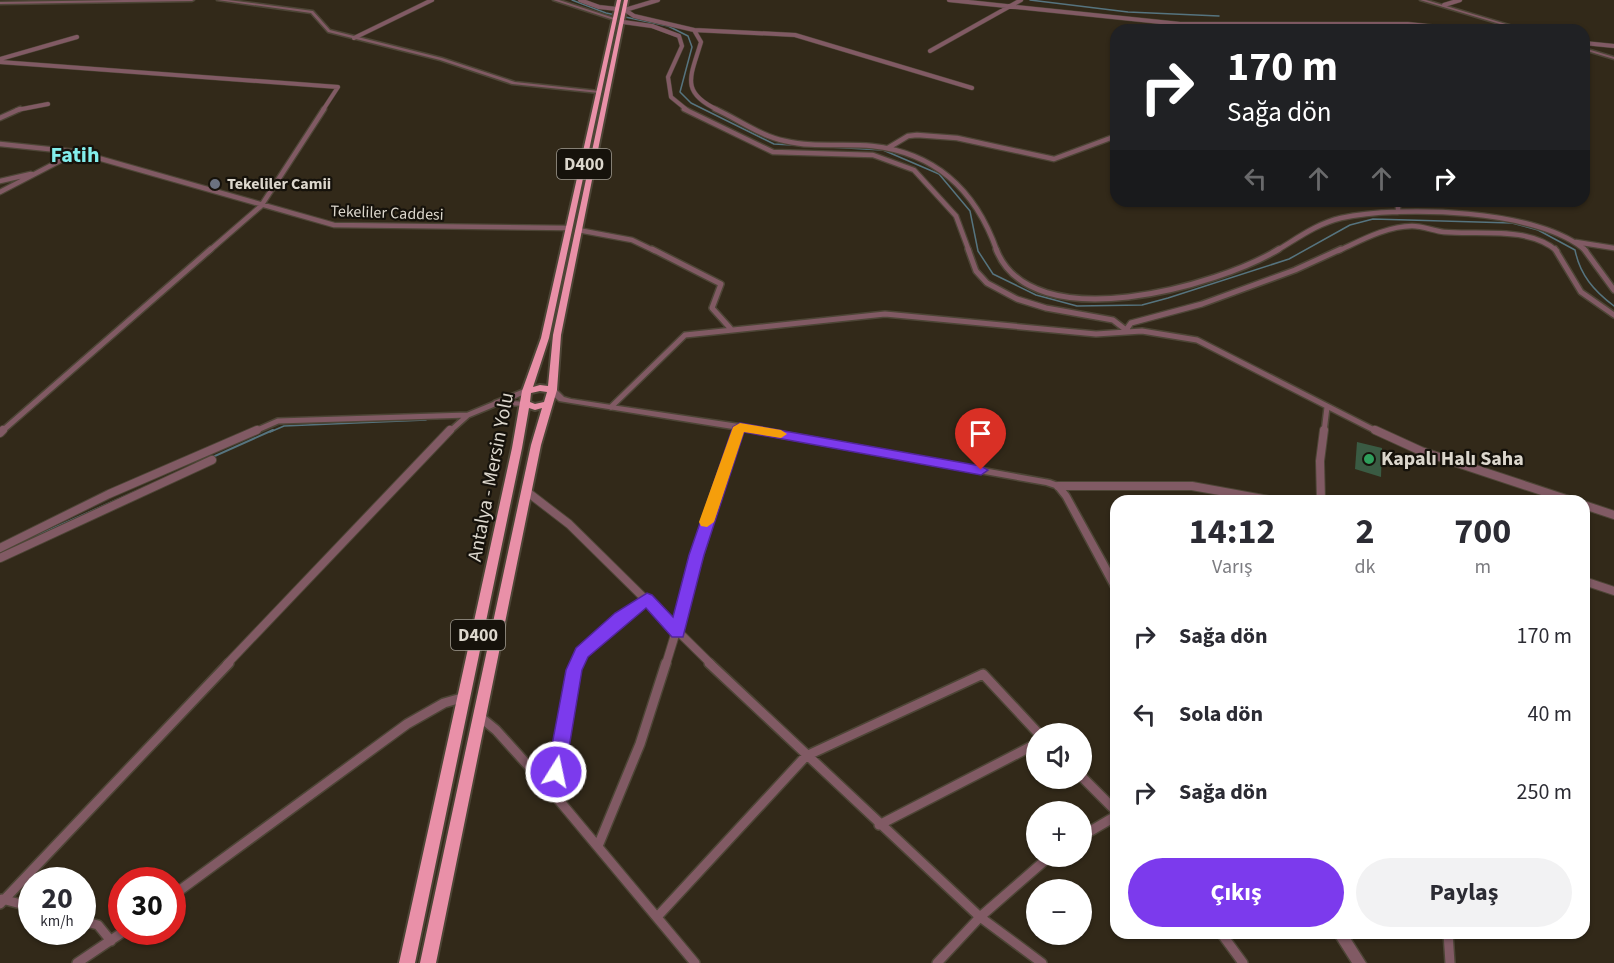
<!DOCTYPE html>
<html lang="tr">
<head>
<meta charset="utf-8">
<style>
  :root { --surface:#fff; --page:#f2f2f3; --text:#2b2b33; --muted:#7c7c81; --accent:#7c3aed }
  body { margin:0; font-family:"Source Sans 3",sans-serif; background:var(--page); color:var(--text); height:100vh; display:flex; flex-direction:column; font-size:22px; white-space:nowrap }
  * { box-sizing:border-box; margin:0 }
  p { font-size:20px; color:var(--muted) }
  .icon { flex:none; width:33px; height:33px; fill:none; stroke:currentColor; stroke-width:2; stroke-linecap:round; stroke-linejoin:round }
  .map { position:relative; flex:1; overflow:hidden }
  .drawer { position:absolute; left:1110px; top:495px; width:480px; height:444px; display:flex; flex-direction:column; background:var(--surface); border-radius:18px; box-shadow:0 2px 4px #0004 }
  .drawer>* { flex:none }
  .hud { position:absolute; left:1110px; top:24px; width:480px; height:183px; border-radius:18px; box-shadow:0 2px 4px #0004; background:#202124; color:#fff; overflow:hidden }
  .buttons { position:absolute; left:1026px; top:723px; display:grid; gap:12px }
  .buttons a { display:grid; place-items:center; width:66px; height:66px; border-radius:50%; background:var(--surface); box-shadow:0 2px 4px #0004; font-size:30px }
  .speed { position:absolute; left:18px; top:867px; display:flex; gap:12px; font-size:30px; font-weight:700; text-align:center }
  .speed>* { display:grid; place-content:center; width:78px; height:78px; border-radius:50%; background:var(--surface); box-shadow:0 2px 4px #0004; line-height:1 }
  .speed small { font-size:15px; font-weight:400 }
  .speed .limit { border:9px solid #d22; background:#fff; color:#111 }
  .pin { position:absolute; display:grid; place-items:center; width:51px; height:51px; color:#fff; margin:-62px -26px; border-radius:50% 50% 50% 0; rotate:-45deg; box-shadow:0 0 6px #0007 }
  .pin .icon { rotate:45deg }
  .me { position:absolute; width:66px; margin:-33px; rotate:10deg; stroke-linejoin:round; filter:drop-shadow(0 0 4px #0008) }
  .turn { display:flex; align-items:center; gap:21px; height:126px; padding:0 18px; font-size:27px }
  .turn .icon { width:78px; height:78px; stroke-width:2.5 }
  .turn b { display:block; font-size:42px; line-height:51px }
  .lanes { display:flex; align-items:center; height:57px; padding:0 18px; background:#0003; justify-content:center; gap:30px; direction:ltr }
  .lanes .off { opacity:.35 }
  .eta { display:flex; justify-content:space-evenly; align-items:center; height:102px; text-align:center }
  .eta b { font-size:36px; font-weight:700; line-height:42px }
  .cta { display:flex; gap:12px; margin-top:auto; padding:12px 18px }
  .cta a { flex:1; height:69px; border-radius:36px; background:var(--accent); color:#fff; font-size:24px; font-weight:700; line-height:69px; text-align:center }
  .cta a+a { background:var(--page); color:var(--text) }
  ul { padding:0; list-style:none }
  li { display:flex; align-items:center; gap:18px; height:78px; padding:0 18px }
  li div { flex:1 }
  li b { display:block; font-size:22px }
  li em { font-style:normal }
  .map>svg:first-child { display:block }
  .green { fill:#3a5b43 }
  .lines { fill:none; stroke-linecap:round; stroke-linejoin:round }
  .stream-far1 { stroke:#56747f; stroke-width:1.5 }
  .stream { stroke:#56747f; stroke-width:2 }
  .minor-far4-casing { stroke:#4d4536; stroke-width:5 }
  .minor-far3-casing { stroke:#4d4536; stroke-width:7 }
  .minor-far2-casing { stroke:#4d4536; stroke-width:8 }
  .minor-far1-casing { stroke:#4d4536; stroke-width:10 }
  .minor-casing { stroke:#4d4536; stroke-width:12 }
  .tertiary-casing { stroke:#4d4536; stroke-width:3 }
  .trunk-casing { stroke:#4d4536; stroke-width:4 }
  .minor-far4 { stroke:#815a64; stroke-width:4 }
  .minor-far3 { stroke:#815a64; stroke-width:4.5 }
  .minor-far2 { stroke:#815a64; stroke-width:5 }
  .minor-far1 { stroke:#815a64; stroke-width:8 }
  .minor { stroke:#815a64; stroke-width:9 }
  .tertiary { fill:#815a64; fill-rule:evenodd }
  .trunk { fill:#e990a8; fill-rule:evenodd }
  .route { fill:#7c3aed; stroke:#51269a; stroke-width:1.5 }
  .slow { fill:#f59e0b }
  .worship-dot { fill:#6b7280; stroke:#16120b; stroke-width:2 }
  .leisure-dot { fill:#2e9e5b; stroke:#16120b; stroke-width:2 }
  .labels { text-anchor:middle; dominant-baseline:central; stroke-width:4.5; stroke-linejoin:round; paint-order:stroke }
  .far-poi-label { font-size:16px; font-weight:bold; fill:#dcd7cd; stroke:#16120b; text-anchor:start }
  .far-street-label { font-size:16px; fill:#dcd7cd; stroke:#16120b }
  .shield { fill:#16120b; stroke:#a19c93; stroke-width:1.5 }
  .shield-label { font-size:18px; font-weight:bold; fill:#dcd7cd }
  .poi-label { font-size:20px; font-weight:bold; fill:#dcd7cd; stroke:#16120b; text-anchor:start }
  .street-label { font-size:20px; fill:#dcd7cd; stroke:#16120b }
  .far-district-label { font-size:22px; font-weight:bold; fill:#82eeec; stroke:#16120b }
</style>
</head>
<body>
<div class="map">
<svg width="1614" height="963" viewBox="0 0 1614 963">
  <rect width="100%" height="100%" fill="#322919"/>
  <path class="green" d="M1357,442L1382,448L1381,477L1355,469Z"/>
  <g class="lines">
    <path class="stream-far1" d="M572,0L606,13L668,26L688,36L692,47L680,92L691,103L774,144L883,150L939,174L970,211L978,251L993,274L1036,295L1077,306L1142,305L1168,298L1289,259L1350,225L1373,219L1512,223L1538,230L1575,250C1580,275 1594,291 1614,306
      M1030,0L1128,12L1219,16
      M270,432L284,426L426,420"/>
    <path class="stream" d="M0,552L273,430"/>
    <defs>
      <path id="minor-far4" d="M580,0L599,7L617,9
        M949,0L1180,24H1408L1466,30
        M1444,5L1460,0
        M625,10L634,16L694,30L701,42C691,76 679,92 718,110
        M625,10L658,0
        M623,22L652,26L679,36L682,46L668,77L671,97L687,110
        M694,30L795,35L972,88
        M354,38L432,0
        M1584,43L1614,46
        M930,51L1021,0
        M0,59L77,37
        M0,62L338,87L323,110
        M17,110L48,104"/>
      <path id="minor-far3" d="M684,109L773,152L873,155L914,170L956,216L969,251
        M715,109C738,119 760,136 785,141C814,148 843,143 872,146C937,153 976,191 997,251
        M0,118L20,109
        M0,144L77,152L334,225L568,228
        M888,148L908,136L917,135L957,138L1054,159L1116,136
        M0,181L31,174
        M0,192L77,152
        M1398,201V212
        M578,230L632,240L655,251
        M1576,242L1614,248
        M209,251L261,206L324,109
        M1276,251C1298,238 1316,224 1341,218C1399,205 1541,209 1586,251
        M1338,251C1360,241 1387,226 1412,226C1423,226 1434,231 1444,232C1478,235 1529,226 1557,251"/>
      <path id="minor-far2" d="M652,249L721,284L712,308L730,328
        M968,249L976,271L987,283L1017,299L1046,308L1113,320L1126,330L1131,323L1202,304L1295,270L1341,249
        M996,249C1031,340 1219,286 1279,249
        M1555,249L1581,292L1614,315
        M1584,249L1614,290
        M611,407L685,335L885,314L1096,334L1142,331L1197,340L1378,432
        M1,432L211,249
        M253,432L278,421L468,415
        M449,432L468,415L497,403
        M737,432L739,427
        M1324,432L1327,407"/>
      <path id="minor-far1" d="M1375,430L1421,451L1572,501
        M0,433L3,430
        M1058,486H1192L1275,501
        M526,491L569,524L711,664
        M1321,501L1320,461L1324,430
        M1584,505L1614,515
        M0,548L109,494L257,430
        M0,558L212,460
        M1584,581L1614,591
        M227,664L450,430
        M577,664L582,653L647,599
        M666,664L738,430"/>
      <path id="minor" d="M709,663L980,917L1042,963
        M479,716L496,730L552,792L695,963
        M1082,777L1116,811
        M552,792L577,663
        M879,825L1036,744
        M1082,836L1116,816
        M598,846L640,744L666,663
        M172,896L407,724L444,703L465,697
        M2,899L32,907
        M0,904L229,663
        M657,917L806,756L983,674L1039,734
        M82,921L98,925L111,941
        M1221,933L1243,963
        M1448,933L1450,963
        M77,963L123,932
        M937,963L980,917L1050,856"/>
      <path id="tertiary" d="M122,0H194L192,1L0,4V2Z
        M217,0H228L313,11L330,30L442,58L515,82L599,91L601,92L599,93L512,84L440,60L328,32L311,13Z
        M553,0H559L617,19L614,20Z
        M1420,0H1426L1526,30H1520Z
        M1584,48L1614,57V59L1584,50Z
        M549,388H555L564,397L571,399L739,424L1050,480L1061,484L1069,494L1116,579V592L1113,591L1063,498L1055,488L1046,485L739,430L571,403L559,401L549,392L548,390Z
        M524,389H527L531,391L509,401L528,402L529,404L528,406L497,405L493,403L494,401Z
        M1333,933H1347L1366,963H1352Z"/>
      <path id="trunk" d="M617,0H621L549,338L533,387L540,385L548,386L553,335L624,0H628L561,335L557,390L541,445L436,963H420L531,445L542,408L535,410L529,408L522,448L415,963H399L512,448L522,391L541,338ZM540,391L547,392L544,402L535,404L530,402L531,393Z"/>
    </defs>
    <use href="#minor-far4" class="minor-far4-casing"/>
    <use href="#minor-far3" class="minor-far3-casing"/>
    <use href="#minor-far2" class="minor-far2-casing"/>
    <use href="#minor-far1" class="minor-far1-casing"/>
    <use href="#minor" class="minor-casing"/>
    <use href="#tertiary" class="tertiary-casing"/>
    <use href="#trunk" class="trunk-casing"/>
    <use href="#minor-far4" class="minor-far4"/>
    <use href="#minor-far3" class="minor-far3"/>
    <use href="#minor-far2" class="minor-far2"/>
    <use href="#minor-far1" class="minor-far1"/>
    <use href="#minor" class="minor"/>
    <use href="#tertiary" class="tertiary"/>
    <use href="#trunk" class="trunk"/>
  </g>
  <path class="route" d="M740,423L981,466L988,470L981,475L744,432L704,555L683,637H672L646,608L588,657L582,670L565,772L562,778L556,781L549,778L547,772L566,670L576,648L615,613L647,593L652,595L673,617L689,555L733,427Z"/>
  <path class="slow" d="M740,423L781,430L787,434L781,438L744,432L714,522L707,527L701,526L699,522L733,427Z"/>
  <circle class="worship-dot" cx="215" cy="184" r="6"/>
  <circle class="leisure-dot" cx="1369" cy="459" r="6"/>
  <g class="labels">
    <g class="far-poi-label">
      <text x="227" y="184">Tekeliler Camii</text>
    </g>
    <g class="far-street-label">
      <text transform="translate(387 213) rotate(2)">Tekeliler Caddesi</text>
    </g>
    <g class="shield">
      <rect x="557" y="149" width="54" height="30" rx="4.5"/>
      <rect x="451" y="620" width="54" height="30" rx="4.5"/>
    </g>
    <g class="shield-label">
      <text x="584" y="164">D400</text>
      <text x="478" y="635">D400</text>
    </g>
    <g class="poi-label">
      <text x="1381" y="459">Kapalı Halı Saha</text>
    </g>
    <g class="street-label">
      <text transform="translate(491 477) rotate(-79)">Antalya - Mersin Yolu</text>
    </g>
    <g class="far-district-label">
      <text x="75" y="155">Fatih</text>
    </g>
  </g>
</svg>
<div class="buttons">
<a><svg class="icon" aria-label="sound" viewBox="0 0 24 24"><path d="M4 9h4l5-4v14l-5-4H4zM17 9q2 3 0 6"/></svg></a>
<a>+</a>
<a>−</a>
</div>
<div class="speed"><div>20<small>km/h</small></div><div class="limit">30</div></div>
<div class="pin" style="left:981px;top:470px;background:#d93025"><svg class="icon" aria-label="arrive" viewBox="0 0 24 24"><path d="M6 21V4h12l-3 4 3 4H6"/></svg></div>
<svg class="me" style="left:556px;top:772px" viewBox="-20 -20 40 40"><circle r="17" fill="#7c3aed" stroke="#fff" stroke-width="3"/><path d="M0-11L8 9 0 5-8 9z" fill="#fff"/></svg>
<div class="hud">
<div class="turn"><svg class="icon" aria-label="right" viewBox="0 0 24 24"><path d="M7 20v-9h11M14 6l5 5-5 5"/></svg><div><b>170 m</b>Sağa dön</div></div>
<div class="lanes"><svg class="icon off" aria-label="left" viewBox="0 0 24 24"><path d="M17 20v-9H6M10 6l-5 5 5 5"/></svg><svg class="icon off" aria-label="ahead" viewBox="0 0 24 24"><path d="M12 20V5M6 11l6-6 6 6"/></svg><svg class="icon off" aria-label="ahead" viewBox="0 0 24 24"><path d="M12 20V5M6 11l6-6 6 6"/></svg><svg class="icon" aria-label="right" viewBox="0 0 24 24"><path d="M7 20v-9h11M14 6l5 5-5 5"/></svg></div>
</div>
<section class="drawer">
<div class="eta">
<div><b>14:12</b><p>Varış</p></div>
<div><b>2</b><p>dk</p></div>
<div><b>700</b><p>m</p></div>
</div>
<ul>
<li><svg class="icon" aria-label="right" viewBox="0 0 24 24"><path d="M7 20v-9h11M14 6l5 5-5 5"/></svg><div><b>Sağa dön</b></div><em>170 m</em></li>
<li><svg class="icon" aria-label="left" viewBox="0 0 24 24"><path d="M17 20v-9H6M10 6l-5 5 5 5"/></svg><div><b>Sola dön</b></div><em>40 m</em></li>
<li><svg class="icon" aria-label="right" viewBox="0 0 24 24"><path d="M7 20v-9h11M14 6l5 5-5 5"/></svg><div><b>Sağa dön</b></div><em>250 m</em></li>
</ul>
<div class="cta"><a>Çıkış</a><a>Paylaş</a></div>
</section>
</div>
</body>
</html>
